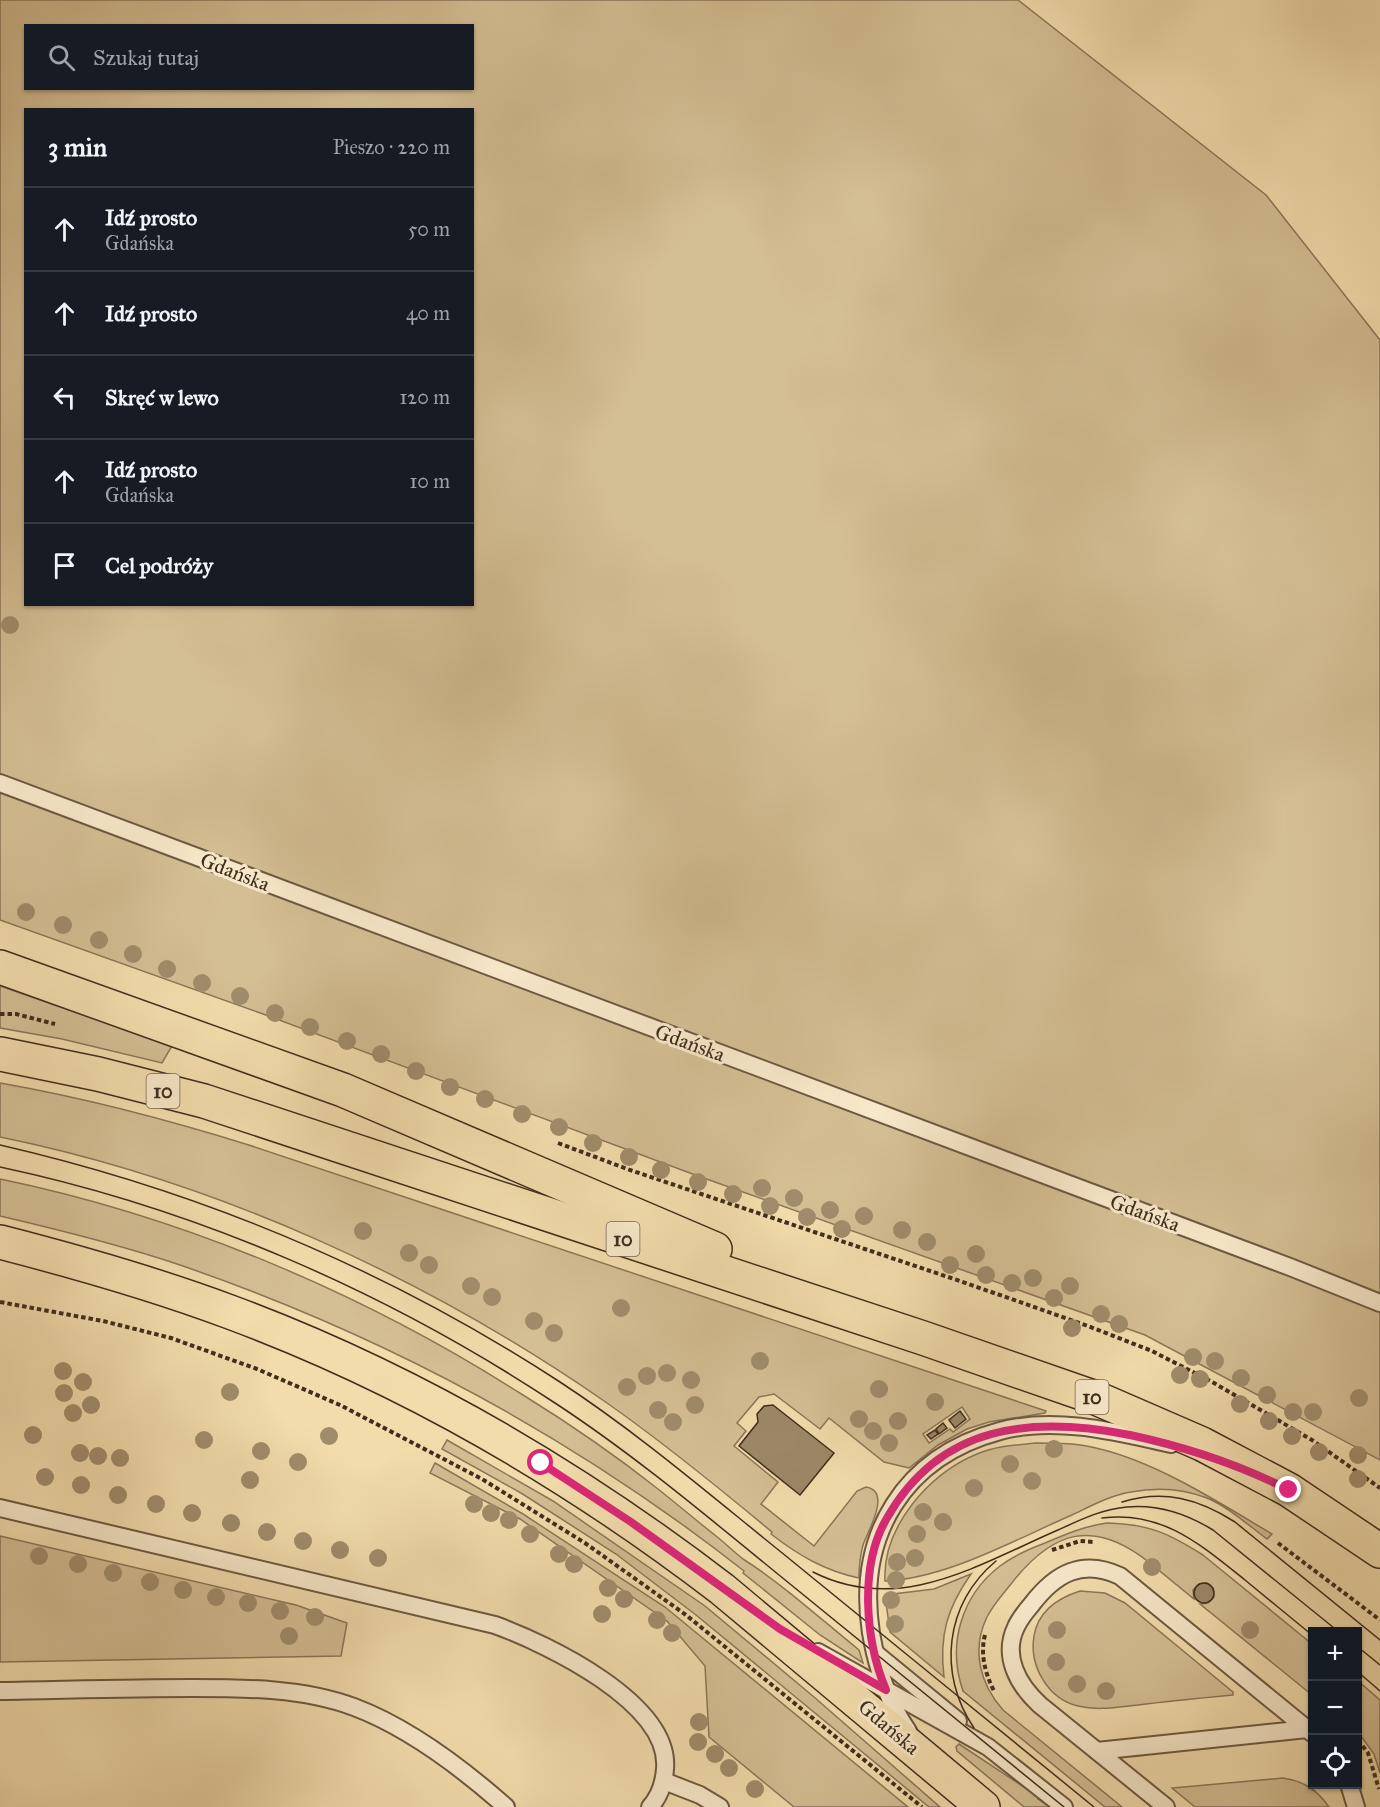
<!DOCTYPE html>
<html lang="pl">
<head>
<meta charset="utf-8">
<style>
	:root { --surface:#171b24; --page:#242831; --text:#f1f3f6; --muted:#9ea1a6; --line:#363941 }
	body { margin:0; font-family:"IM FELL Great Primer",serif; background:var(--page); color:var(--text) }
	.controls { position:absolute; right:18px; bottom:18px; display:grid; overflow:hidden; border-radius:0px; box-shadow:0 2px 4px #0004 }
	.controls button { width:54px; height:54px; display:grid; place-items:center; padding:0; border:0; border-bottom:2px solid var(--line); background:var(--surface); color:var(--text); font:30px sans-serif }
	.stop { position:absolute; width:18px; height:18px; margin:-14px; border:4px solid #db2777; border-radius:50%; background:#fff }
	.stop.end { background:#db2777; border-color:#fff; box-shadow:0 2px 6px #0008 }
	.list { margin:0; padding:0; list-style:none }
	h2 { display:flex; justify-content:space-between; align-items:center; height:78px; margin:0; padding:0 24px; font-size:26px }
	h2 small { font-size:20px; font-weight:400; color:var(--muted) }
	.list li { display:grid; grid-template-columns:39px 1fr auto; gap:18px; align-items:center; box-sizing:border-box; height:84px; padding:0 24px; border-top:2px solid var(--line) }
	.list b { display:block; font-size:22px; white-space:nowrap }
	.list p { margin:0; font-size:20px; white-space:nowrap; color:var(--muted) }
	.list em { font-size:20px; font-style:normal; color:var(--muted) }
	.icon { flex:none; width:33px; height:33px; fill:none; stroke:currentColor; stroke-width:2; stroke-linecap:round; stroke-linejoin:round }
	.map { position:relative; flex:none; width:1380px; height:1807px; overflow:hidden }
	.search { position:absolute; background:var(--surface); box-shadow:0 2px 4px #0004; left:24px; top:24px; width:450px; height:66px; display:flex; align-items:center; gap:15px; box-sizing:border-box; padding:0 21px; border-radius:0px; color:var(--muted); font-size:22px }
	.panel { position:absolute; background:var(--surface); box-shadow:0 2px 4px #0004; left:24px; top:108px; width:450px; height:498px; border-radius:0px }
	.map>svg:first-child { display:block }
	.green { fill:#d4be94; stroke:#8a7658; stroke-width:1.5; fill-rule:evenodd }
	.building { fill:#9c8867; stroke:#3f2d1d; stroke-width:1.5 }
	.lines { fill:none; stroke-linecap:round; stroke-linejoin:round }
	.service-casing { stroke:#6c5941; stroke-width:20 }
	.primary-casing { stroke:#3f2d1d; stroke-width:36 }
	.path { stroke:#3f2d1d; stroke-width:4; stroke-dasharray:4.5 3; stroke-linecap:butt }
	.service { stroke:#f7e8c9; stroke-width:16 }
	.primary { stroke:#f2dcac; stroke-width:33 }
	.tram { stroke:#3f2d1d; stroke-width:1.5 }
	.tree { fill:#a08c6b }
	.route { stroke:#db2777; stroke-width:8 }
	.labels { text-anchor:middle; dominant-baseline:central; stroke-width:6; stroke-linejoin:round; paint-order:stroke }
	.shield { fill:#f7e8c9; stroke:#766551; stroke-width:1.5 }
	.shield-label { font-size:20px; font-weight:bold; fill:#3f2d1d }
	.street-label { font-size:21px; fill:#3f2d1d; stroke:#f7e8c9 }
</style>
</head>
<body>
<div class="map">
<svg width="1380" height="1807" viewBox="0 0 1380 1807">
	<rect width="100%" height="100%" fill="#f2dcac"/>
	<filter id="stains"><feTurbulence type="fractalNoise" baseFrequency=".00333" numOctaves="4"/><feColorMatrix values="0 0 0 0 .2 0 0 0 0 .09 0 0 0 0 .02 0 0 0 .5 -.17"/></filter>
	<radialGradient id="worn" r=".72"><stop offset=".6" stop-color="#630" stop-opacity="0"/><stop offset="1" stop-color="#630" stop-opacity=".3"/></radialGradient>
	<!-- green -->
	<g class="green">
		<path d="M0,0H1018L1266,195L1380,340V1460L1145,1335L698,1176L263,1014L0,920ZM26,26H472V88H26ZM26,110H472V604H26Z"/>
		<polygon points="0,986 172,1046 162,1063 62,1039 0,1028"/>
		<path d="M0,1083C86,1098 169,1120 252,1146L1046,1411L1045,1413L989,1422L967,1429L938,1445L909,1468L884,1462L829,1418L820,1429L774,1394L759,1397L737,1423L746,1431L734,1446L778,1482L761,1504L814,1546L857,1491L866,1487C892,1491 868,1531 863,1545C860,1556 859,1567 859,1578C825,1571 798,1555 771,1534L772,1532C718,1487 664,1443 607,1403C427,1278 216,1181 0,1137ZM962,1407L970,1419L953,1432L950,1429L929,1443L923,1434Z"/>
		<path d="M0,1179C184,1217 365,1294 523,1395C570,1424 615,1455 658,1489C678,1505 697,1521 716,1536C725,1543 734,1552 743,1559C781,1583 822,1620 859,1650L863,1663L820,1635L743,1573L744,1571C575,1438 383,1335 180,1265C121,1245 60,1230 0,1216Z"/>
		<polygon points="447,1440 553,1501 705,1606 814,1697 940,1807 929,1807 696,1615 616,1554 521,1493 442,1449"/>
		<path d="M1036,1443C1057,1443 1079,1443 1100,1449C1158,1463 1220,1503 1272,1534L1267,1539C1248,1525 1230,1508 1207,1498C1184,1489 1157,1487 1131,1492C1111,1495 1091,1506 1072,1515C1014,1540 948,1578 885,1581C882,1528 929,1473 977,1454C996,1446 1016,1445 1036,1443Z"/>
		<polygon points="435,1463 523,1514 665,1607 908,1807 794,1807 709,1737 705,1666 667,1621 520,1519 430,1473"/>
		<path d="M1107,1523C1149,1524 1168,1533 1203,1555L1312,1644V1695L1200,1604L1208,1603L1214,1597L1213,1588L1207,1583L1199,1584L1193,1590L1194,1599L1156,1568L1153,1571L1148,1567L1150,1563C1094,1518 1053,1530 1011,1584C1003,1594 993,1605 987,1617C971,1650 980,1684 1003,1710L1122,1807H1105L963,1691C947,1645 961,1596 1000,1566C1013,1556 1029,1549 1045,1543C1066,1534 1085,1526 1107,1523Z"/>
		<polygon points="0,1536 296,1605 347,1623 341,1656 0,1662"/>
		<path d="M971,1574C947,1608 939,1636 944,1677L890,1632L885,1595L934,1589Z"/>
		<path d="M1080,1591L1105,1593L1125,1603L1233,1692V1695C1201,1698 1169,1701 1138,1705C1118,1707 1098,1711 1078,1706C1048,1699 1029,1666 1034,1636C1038,1611 1058,1598 1080,1591Z"/>
		<polygon points="1358,1681 1380,1700 1380,1773 1374,1754 1358,1732"/>
		<polygon points="959,1744 1039,1797 1038,1799 1051,1807 1024,1807 957,1751 956,1747"/>
		<path d="M1283,1778C1304,1781 1317,1790 1329,1807H1195L1172,1788Z"/>
	</g>
	<!-- building -->
	<g class="building">
		<polygon points="773,1405 834,1453 800,1495 739,1446 758,1422 757,1414 764,1406"/>
		<polygon points="960,1411 966,1419 955,1428 949,1420"/>
		<polygon points="943,1423 947,1428 939,1434 936,1429"/>
		<polygon points="935,1430 938,1434 931,1439 927,1435"/>
		<circle cx="1204" cy="1593" r="10"/>
	</g>
	<g class="lines">
		<defs>
			<g id="service">
				<polyline points="0,783 1290,1267 1380,1303"/>
				<path d="M0,1508L495,1625C547,1644 671,1703 665,1769C664,1783 659,1797 650,1807"/>
				<polyline points="818,1652 988,1747 1064,1807"/>
				<polyline points="875,1653 958,1721"/>
				<path d="M0,1691C64,1690 128,1688 192,1688C246,1688 303,1688 354,1707C410,1728 462,1768 506,1807"/>
				<path d="M908,1731C887,1701 877,1668 871,1633C856,1536 903,1457 1000,1431C1055,1416 1117,1432 1171,1444"/>
				<polyline points="1097,1751 1307,1729"/>
				<polyline points="664,1781 700,1795 720,1807"/>
				<polyline points="1349,1784 1356,1807"/>
				<path d="M1166,1807L1040,1705C1018,1685 1002,1656 1016,1627C1020,1618 1026,1611 1032,1604C1055,1574 1082,1558 1120,1576L1312,1733"/>
			</g>
			<g id="primary">
				<polyline points="0,967 343,1090 715,1249"/>
				<polyline points="0,1054 98,1074 204,1101 923,1338 1096,1398 1202,1444 1289,1490 1380,1551"/>
				<path d="M0,1242C78,1262 155,1284 230,1312C408,1378 572,1474 722,1589L983,1807"/>
			</g>
		</defs>
		<!-- service casing -->
		<use href="#service" class="service-casing"/>
		<!-- primary casing -->
		<use href="#primary" class="primary-casing"/>
		<!-- path -->
		<g class="path">
			<polyline points="0,1014 16,1014 55,1024"/>
			<polyline points="558,1143 630,1170 960,1281 1088,1326 1152,1351 1214,1383 1312,1440 1380,1488"/>
			<polyline points="0,1302 103,1321 171,1338 257,1369 340,1405 482,1479 585,1543 686,1615 922,1807"/>
			<polyline points="1278,1543 1380,1620"/>
			<polyline points="1052,1550 1080,1541 1094,1542"/>
			<path d="M985,1635C980,1654 985,1673 994,1691"/>
			<polyline points="1358,1740 1368,1753 1379,1789"/>
		</g>
		<!-- service -->
		<use href="#service" class="service"/>
		<!-- primary -->
		<use href="#primary" class="primary"/>
		<!-- tram -->
		<g class="tram">
			<path d="M0,1145C200,1191 388,1270 560,1382C638,1433 709,1494 781,1552C885,1637 990,1722 1094,1807"/>
			<path d="M0,1167C197,1209 387,1292 555,1403C639,1458 716,1524 795,1588C884,1661 974,1734 1064,1807"/>
			<path d="M1122,1502C1164,1489 1199,1499 1235,1522L1380,1640"/>
			<path d="M1102,1518C1162,1510 1201,1545 1245,1580C1267,1598 1290,1617 1312,1635"/>
			<path d="M813,1572C900,1616 979,1564 1058,1530C1080,1520 1102,1509 1127,1507C1158,1504 1187,1514 1213,1530L1339,1632"/>
			<polyline points="1358,1647 1380,1665"/>
			<polyline points="1358,1672 1380,1691"/>
			<path d="M974,1728C937,1674 945,1603 996,1561"/>
		</g>
	</g>
	<!-- trees -->
	<g class="tree">
		<circle cx="10" cy="625" r="9"/>
		<circle cx="26" cy="912" r="9"/>
		<circle cx="63" cy="925" r="9"/>
		<circle cx="99" cy="940" r="9"/>
		<circle cx="133" cy="954" r="9"/>
		<circle cx="167" cy="969" r="9"/>
		<circle cx="202" cy="983" r="9"/>
		<circle cx="240" cy="996" r="9"/>
		<circle cx="275" cy="1013" r="9"/>
		<circle cx="310" cy="1027" r="9"/>
		<circle cx="347" cy="1041" r="9"/>
		<circle cx="381" cy="1054" r="9"/>
		<circle cx="416" cy="1071" r="9"/>
		<circle cx="450" cy="1087" r="9"/>
		<circle cx="485" cy="1099" r="9"/>
		<circle cx="522" cy="1114" r="9"/>
		<circle cx="559" cy="1127" r="9"/>
		<circle cx="593" cy="1143" r="9"/>
		<circle cx="629" cy="1157" r="9"/>
		<circle cx="661" cy="1170" r="9"/>
		<circle cx="698" cy="1182" r="9"/>
		<circle cx="762" cy="1188" r="9"/>
		<circle cx="733" cy="1194" r="9"/>
		<circle cx="794" cy="1198" r="9"/>
		<circle cx="770" cy="1206" r="9"/>
		<circle cx="830" cy="1210" r="9"/>
		<circle cx="864" cy="1216" r="9"/>
		<circle cx="807" cy="1217" r="9"/>
		<circle cx="842" cy="1229" r="9"/>
		<circle cx="902" cy="1230" r="9"/>
		<circle cx="363" cy="1231" r="9"/>
		<circle cx="927" cy="1242" r="9"/>
		<circle cx="409" cy="1253" r="9"/>
		<circle cx="976" cy="1254" r="9"/>
		<circle cx="429" cy="1265" r="9"/>
		<circle cx="950" cy="1265" r="9"/>
		<circle cx="986" cy="1275" r="9"/>
		<circle cx="1033" cy="1278" r="9"/>
		<circle cx="1012" cy="1283" r="9"/>
		<circle cx="471" cy="1286" r="9"/>
		<circle cx="1070" cy="1286" r="9"/>
		<circle cx="492" cy="1297" r="9"/>
		<circle cx="1054" cy="1298" r="9"/>
		<circle cx="621" cy="1308" r="9"/>
		<circle cx="1101" cy="1314" r="9"/>
		<circle cx="534" cy="1321" r="9"/>
		<circle cx="1119" cy="1324" r="9"/>
		<circle cx="1072" cy="1328" r="9"/>
		<circle cx="554" cy="1333" r="9"/>
		<circle cx="1193" cy="1357" r="9"/>
		<circle cx="760" cy="1361" r="9"/>
		<circle cx="1215" cy="1361" r="9"/>
		<circle cx="63" cy="1371" r="9"/>
		<circle cx="667" cy="1373" r="9"/>
		<circle cx="1180" cy="1375" r="9"/>
		<circle cx="647" cy="1376" r="9"/>
		<circle cx="1241" cy="1378" r="9"/>
		<circle cx="1200" cy="1379" r="9"/>
		<circle cx="691" cy="1380" r="9"/>
		<circle cx="83" cy="1382" r="9"/>
		<circle cx="627" cy="1387" r="9"/>
		<circle cx="879" cy="1389" r="9"/>
		<circle cx="230" cy="1392" r="9"/>
		<circle cx="64" cy="1393" r="9"/>
		<circle cx="1267" cy="1395" r="9"/>
		<circle cx="1359" cy="1398" r="9"/>
		<circle cx="935" cy="1402" r="9"/>
		<circle cx="1240" cy="1404" r="9"/>
		<circle cx="91" cy="1405" r="9"/>
		<circle cx="695" cy="1405" r="9"/>
		<circle cx="658" cy="1410" r="9"/>
		<circle cx="1293" cy="1412" r="9"/>
		<circle cx="1313" cy="1412" r="9"/>
		<circle cx="73" cy="1413" r="9"/>
		<circle cx="859" cy="1419" r="9"/>
		<circle cx="898" cy="1421" r="9"/>
		<circle cx="1269" cy="1421" r="9"/>
		<circle cx="673" cy="1422" r="9"/>
		<circle cx="873" cy="1431" r="9"/>
		<circle cx="33" cy="1435" r="9"/>
		<circle cx="329" cy="1436" r="9"/>
		<circle cx="1292" cy="1436" r="9"/>
		<circle cx="204" cy="1440" r="9"/>
		<circle cx="889" cy="1443" r="9"/>
		<circle cx="1054" cy="1449" r="9"/>
		<circle cx="261" cy="1451" r="9"/>
		<circle cx="1319" cy="1452" r="9"/>
		<circle cx="80" cy="1453" r="9"/>
		<circle cx="1358" cy="1455" r="9"/>
		<circle cx="98" cy="1456" r="9"/>
		<circle cx="120" cy="1458" r="9"/>
		<circle cx="298" cy="1462" r="9"/>
		<circle cx="1010" cy="1464" r="9"/>
		<circle cx="45" cy="1477" r="9"/>
		<circle cx="1358" cy="1479" r="9"/>
		<circle cx="250" cy="1480" r="9"/>
		<circle cx="1032" cy="1481" r="9"/>
		<circle cx="81" cy="1485" r="9"/>
		<circle cx="974" cy="1488" r="9"/>
		<circle cx="118" cy="1495" r="9"/>
		<circle cx="156" cy="1504" r="9"/>
		<circle cx="474" cy="1504" r="9"/>
		<circle cx="923" cy="1512" r="9"/>
		<circle cx="192" cy="1513" r="9"/>
		<circle cx="491" cy="1513" r="9"/>
		<circle cx="509" cy="1520" r="9"/>
		<circle cx="943" cy="1522" r="9"/>
		<circle cx="231" cy="1523" r="9"/>
		<circle cx="267" cy="1532" r="9"/>
		<circle cx="530" cy="1534" r="9"/>
		<circle cx="917" cy="1534" r="9"/>
		<circle cx="303" cy="1541" r="9"/>
		<circle cx="340" cy="1550" r="9"/>
		<circle cx="559" cy="1554" r="9"/>
		<circle cx="39" cy="1556" r="9"/>
		<circle cx="378" cy="1558" r="9"/>
		<circle cx="915" cy="1558" r="9"/>
		<circle cx="897" cy="1562" r="9"/>
		<circle cx="78" cy="1564" r="9"/>
		<circle cx="574" cy="1564" r="9"/>
		<circle cx="1152" cy="1567" r="9"/>
		<circle cx="113" cy="1573" r="9"/>
		<circle cx="896" cy="1580" r="9"/>
		<circle cx="150" cy="1582" r="9"/>
		<circle cx="608" cy="1588" r="9"/>
		<circle cx="183" cy="1590" r="9"/>
		<circle cx="216" cy="1597" r="9"/>
		<circle cx="624" cy="1599" r="9"/>
		<circle cx="891" cy="1600" r="9"/>
		<circle cx="248" cy="1603" r="9"/>
		<circle cx="280" cy="1611" r="9"/>
		<circle cx="602" cy="1614" r="9"/>
		<circle cx="315" cy="1617" r="9"/>
		<circle cx="657" cy="1620" r="9"/>
		<circle cx="895" cy="1624" r="9"/>
		<circle cx="1057" cy="1630" r="9"/>
		<circle cx="1250" cy="1630" r="9"/>
		<circle cx="672" cy="1633" r="9"/>
		<circle cx="289" cy="1636" r="9"/>
		<circle cx="1056" cy="1662" r="9"/>
		<circle cx="1077" cy="1684" r="9"/>
		<circle cx="1106" cy="1691" r="9"/>
		<circle cx="699" cy="1722" r="9"/>
		<circle cx="698" cy="1742" r="9"/>
		<circle cx="715" cy="1754" r="9"/>
		<circle cx="729" cy="1768" r="9"/>
		<circle cx="755" cy="1789" r="9"/>
	</g>
	<g class="lines">
		<!-- route -->
		<path class="route" d="M541,1463L631,1522L780,1629L886,1690C865,1640 859,1565 887,1518C941,1423 1033,1416 1130,1435C1186,1447 1238,1464 1289,1490"/>
	</g>
	<g class="labels">
		<!-- shield labels -->
		<g class="shield">
			<rect x="146.5" y="1074" width="33" height="34" rx="4.5"/>
			<rect x="606.5" y="1222" width="33" height="34" rx="4.5"/>
			<rect x="1075.5" y="1380" width="33" height="34" rx="4.5"/>
		</g>
		<g class="shield-label">
			<text x="163" y="1091">10</text>
			<text x="623" y="1239">10</text>
			<text x="1092" y="1397">10</text>
		</g>
		<!-- street labels -->
		<g class="street-label">
			<text transform="translate(235 872) rotate(21)">Gdańska</text>
			<text transform="translate(690 1043) rotate(20)">Gdańska</text>
			<text transform="translate(1145 1213) rotate(20)">Gdańska</text>
			<text transform="translate(889 1727) rotate(40)">Gdańska</text>
		</g>
	</g>
	<rect width="100%" height="100%" filter="url(#stains)"/>
	<rect width="100%" height="100%" fill="url(#worn)"/>
</svg>
<div class="controls">
<button>+</button>
<button>−</button>
<button><svg class="icon" aria-label="locate" viewBox="0 0 24 24"><circle cx="12" cy="12" r="6"/><path d="M12 2v4M12 18v4M2 12h4M18 12h4"/></svg></button>
</div>
<div class="stop" style="left:541px;top:1463px"></div>
<div class="stop end" style="left:1289px;top:1490px"></div>
<div class="search"><svg class="icon" aria-label="search" viewBox="0 0 24 24"><circle cx="10" cy="10" r="6"/><path d="M15 15l6 6"/></svg>Szukaj tutaj</div>
<section class="panel">
<h2>3 min<small>Pieszo · 220 m</small></h2>
<ul class="list">
<li><svg class="icon" aria-label="ahead" viewBox="0 0 24 24"><path d="M12 20V5M6 11l6-6 6 6"/></svg><div><b>Idź prosto</b><p>Gdańska</p></div><em>50 m</em></li>
<li><svg class="icon" aria-label="ahead" viewBox="0 0 24 24"><path d="M12 20V5M6 11l6-6 6 6"/></svg><div><b>Idź prosto</b></div><em>40 m</em></li>
<li><svg class="icon" aria-label="left" viewBox="0 0 24 24"><path d="M17 20v-9H6M10 6l-5 5 5 5"/></svg><div><b>Skręć w lewo</b></div><em>120 m</em></li>
<li><svg class="icon" aria-label="ahead" viewBox="0 0 24 24"><path d="M12 20V5M6 11l6-6 6 6"/></svg><div><b>Idź prosto</b><p>Gdańska</p></div><em>10 m</em></li>
<li><svg class="icon" aria-label="arrive" viewBox="0 0 24 24"><path d="M6 21V4h12l-3 4 3 4H6"/></svg><div><b>Cel podróży</b></div></li>
</ul>
</section>
</div>
</body>
</html>
